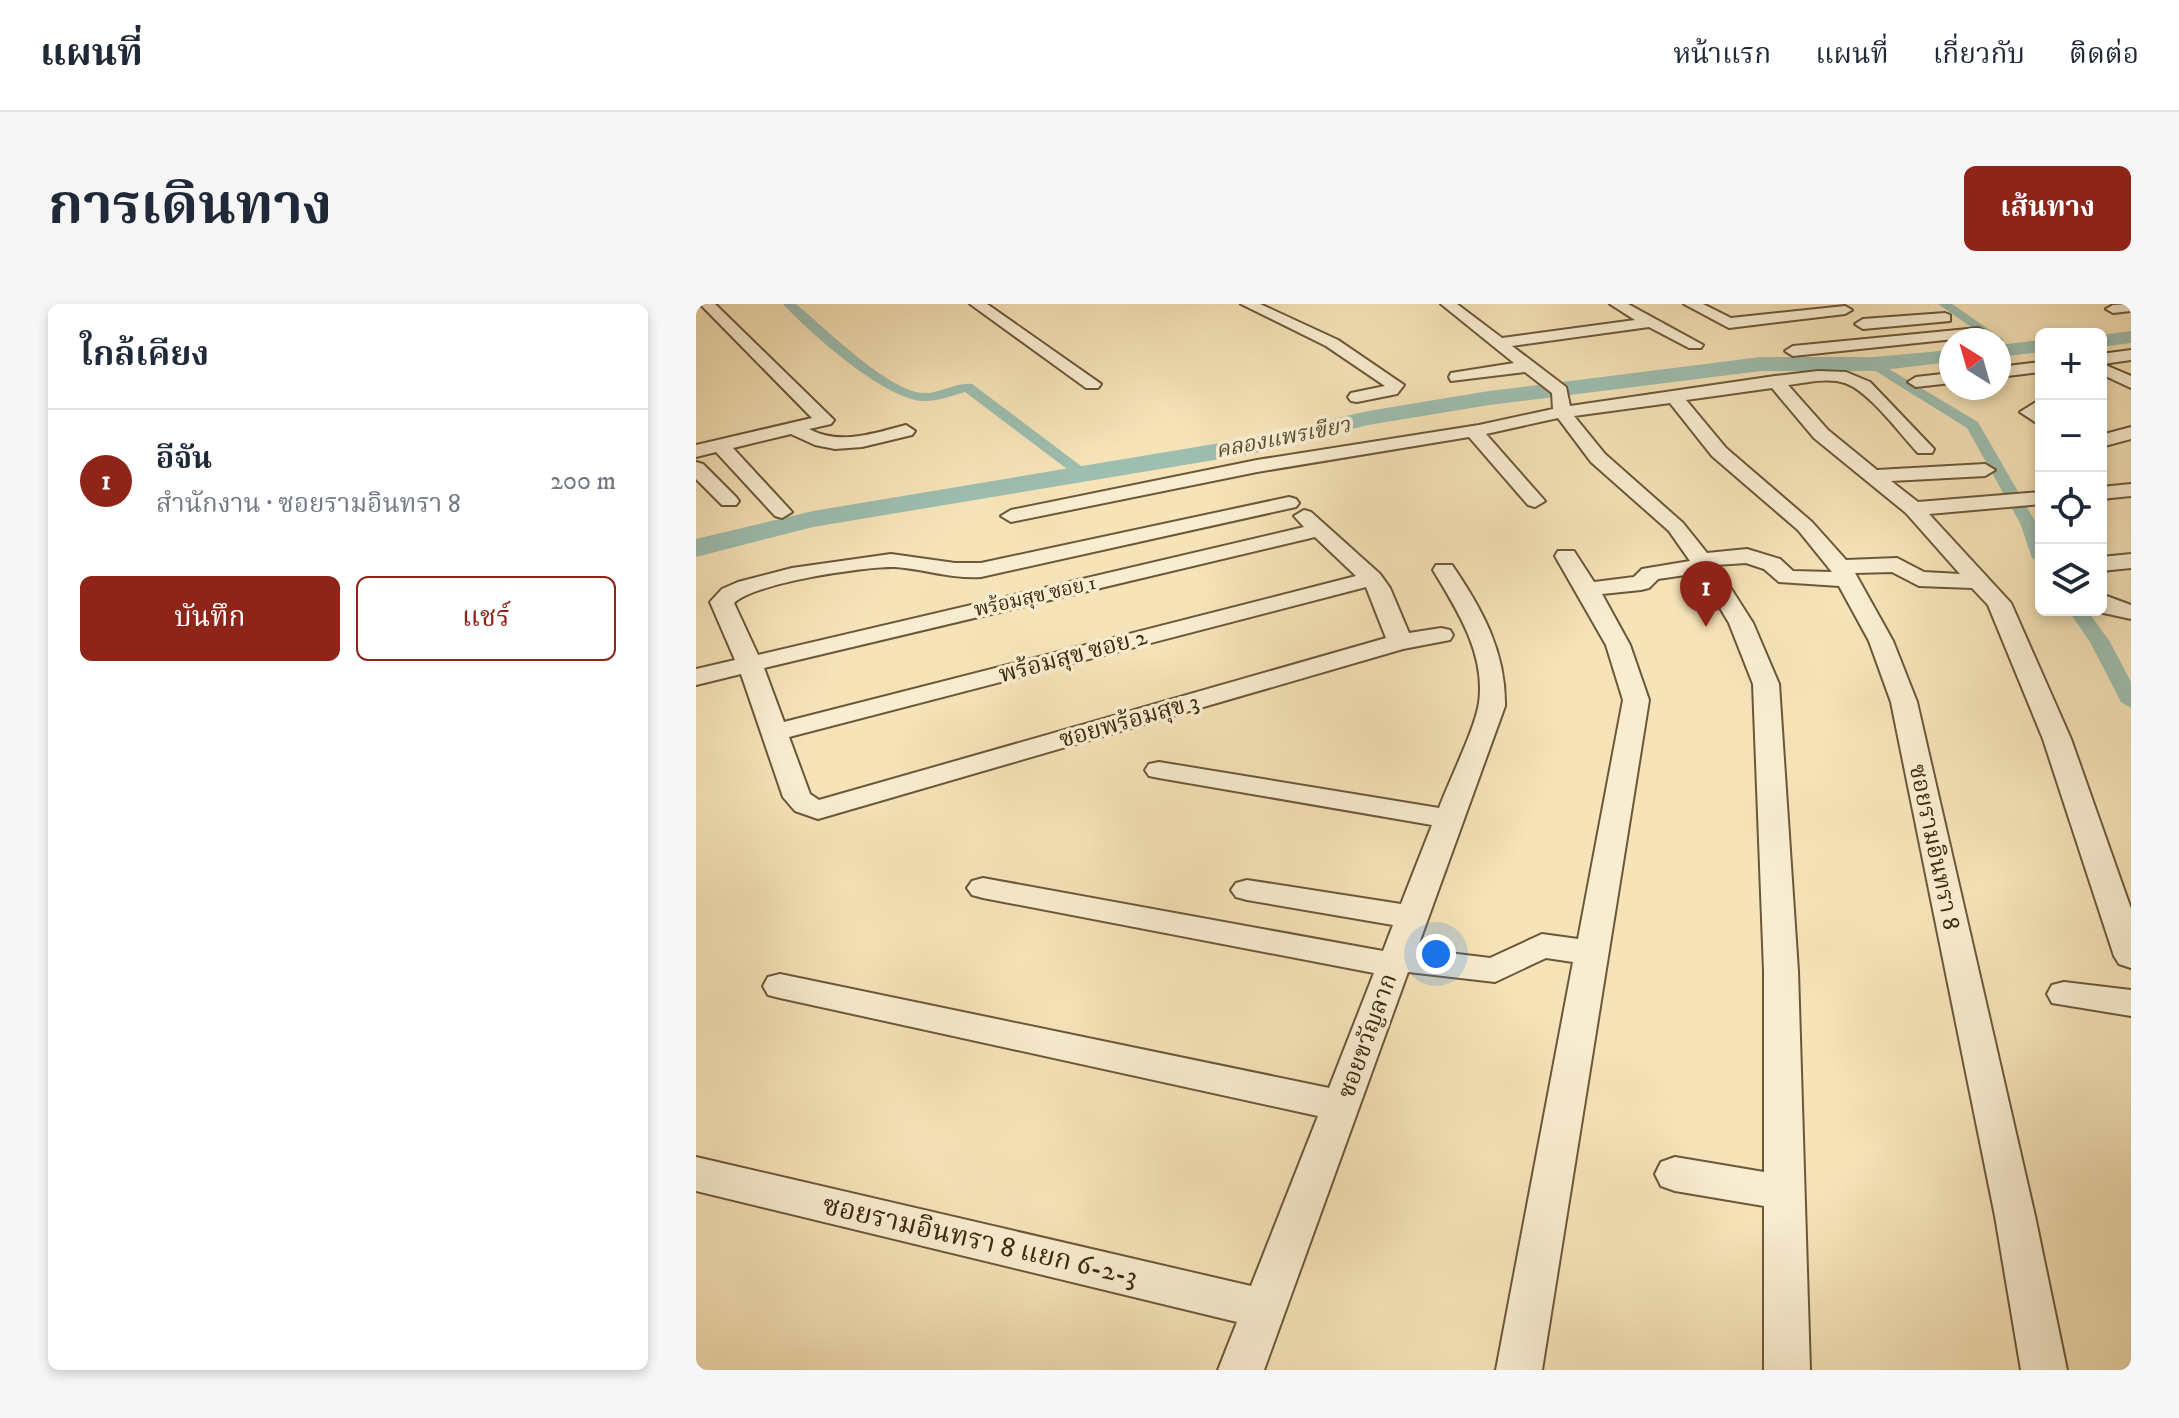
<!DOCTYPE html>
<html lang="th">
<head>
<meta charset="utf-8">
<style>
	:root { --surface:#fff; --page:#f6f6f7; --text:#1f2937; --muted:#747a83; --line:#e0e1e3; --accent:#8f2418 }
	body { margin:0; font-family:"IM FELL DW Pica","Noto Serif Thai",serif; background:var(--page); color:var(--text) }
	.controls { position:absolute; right:24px; top:24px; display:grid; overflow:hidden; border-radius:12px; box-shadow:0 4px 12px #0003 }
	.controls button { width:72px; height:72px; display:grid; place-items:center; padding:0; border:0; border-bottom:2px solid var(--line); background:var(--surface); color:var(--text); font:40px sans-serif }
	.compass { position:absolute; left:1243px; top:24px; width:72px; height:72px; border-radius:50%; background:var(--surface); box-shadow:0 4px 12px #0003; rotate:323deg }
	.you { position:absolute; left:740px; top:650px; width:28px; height:28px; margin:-20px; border:6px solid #fff; border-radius:50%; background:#1a73e8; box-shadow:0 0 0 12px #1a73e833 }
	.badge { display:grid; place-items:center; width:52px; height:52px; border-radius:50%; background:var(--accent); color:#fff; font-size:26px; font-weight:700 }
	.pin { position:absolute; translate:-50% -66px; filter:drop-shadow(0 2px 4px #0008) }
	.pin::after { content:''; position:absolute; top:42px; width:28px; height:24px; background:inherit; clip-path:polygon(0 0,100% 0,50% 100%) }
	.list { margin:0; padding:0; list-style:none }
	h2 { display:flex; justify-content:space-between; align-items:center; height:104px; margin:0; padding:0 32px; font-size:34px }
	h2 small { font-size:26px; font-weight:400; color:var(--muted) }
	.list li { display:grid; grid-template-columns:52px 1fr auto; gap:24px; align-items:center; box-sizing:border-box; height:144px; padding:0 32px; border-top:2px solid var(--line) }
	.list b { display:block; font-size:30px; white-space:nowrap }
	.list p { margin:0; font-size:26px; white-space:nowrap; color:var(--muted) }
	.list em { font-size:26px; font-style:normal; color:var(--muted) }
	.actions { display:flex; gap:16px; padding:24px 32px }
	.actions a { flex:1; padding:18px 0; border:2px solid var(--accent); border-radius:12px; text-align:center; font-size:28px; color:var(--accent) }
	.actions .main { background:var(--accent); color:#fff }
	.icon { flex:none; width:44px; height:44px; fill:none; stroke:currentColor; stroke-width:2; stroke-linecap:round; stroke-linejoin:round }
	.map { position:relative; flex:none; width:1435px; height:1066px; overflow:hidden; border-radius:12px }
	header { display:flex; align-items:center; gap:48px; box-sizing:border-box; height:112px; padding:0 40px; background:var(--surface); border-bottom:2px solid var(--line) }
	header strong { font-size:38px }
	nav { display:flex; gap:44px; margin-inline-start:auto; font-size:28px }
	.intro { display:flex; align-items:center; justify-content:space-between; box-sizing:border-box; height:192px; padding:0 48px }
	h1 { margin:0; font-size:56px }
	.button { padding:20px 36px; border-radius:12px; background:var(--accent); color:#fff; font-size:28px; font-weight:700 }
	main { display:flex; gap:48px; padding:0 48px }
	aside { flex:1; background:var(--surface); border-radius:12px; box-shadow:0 4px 12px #0003 }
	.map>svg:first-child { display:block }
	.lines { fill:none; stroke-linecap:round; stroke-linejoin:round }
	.canal { fill:#9dbeb0; fill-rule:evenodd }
	.river { fill:#9dbeb0; fill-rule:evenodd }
	.minor-casing { stroke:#6b5838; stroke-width:4 }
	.minor { fill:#f9edd1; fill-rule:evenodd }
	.labels { text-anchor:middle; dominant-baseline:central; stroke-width:7; stroke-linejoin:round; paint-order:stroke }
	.far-street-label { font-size:20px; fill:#3d2a0d; stroke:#f9edd1 }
	.far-water-label { font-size:22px; font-style:italic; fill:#554f36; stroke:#f9edd1 }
	.street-label { font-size:24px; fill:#3d2a0d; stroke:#f9edd1 }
	.near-street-label { font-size:28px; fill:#3d2a0d; stroke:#f9edd1 }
</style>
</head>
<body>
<header>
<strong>แผนที่</strong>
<nav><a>หน้าแรก</a><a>แผนที่</a><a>เกี่ยวกับ</a><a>ติดต่อ</a></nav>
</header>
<div class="intro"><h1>การเดินทาง</h1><a class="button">เส้นทาง</a></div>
<main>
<aside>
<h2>ใกล้เคียง<small></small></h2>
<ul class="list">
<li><span class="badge">1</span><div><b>อีจัน</b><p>สำนักงาน · ซอยรามอินทรา 8</p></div><em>200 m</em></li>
</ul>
<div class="actions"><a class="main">บันทึก</a><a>แชร์</a></div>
</aside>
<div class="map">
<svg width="1435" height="1066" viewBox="0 0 1435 1066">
	<rect width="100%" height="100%" fill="#f6e3b8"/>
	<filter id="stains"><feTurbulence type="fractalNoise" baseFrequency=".0025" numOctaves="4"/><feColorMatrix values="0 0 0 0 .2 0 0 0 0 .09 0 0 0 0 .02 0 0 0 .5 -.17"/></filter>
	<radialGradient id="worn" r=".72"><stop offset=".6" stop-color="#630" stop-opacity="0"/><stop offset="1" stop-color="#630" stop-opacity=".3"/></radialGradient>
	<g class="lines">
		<!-- canal -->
		<g class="canal">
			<path d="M87,0H100C128,23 192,87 227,89C244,90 259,78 276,80L397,171L395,174H383L269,88C255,92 240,98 225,97C186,93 114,29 87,0Z"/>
			<polygon points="1242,0 1256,0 1308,36 1303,40 1303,36 1294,36"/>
			<polygon points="1178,56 1282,118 1340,219 1345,231 1345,259 1336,254 1324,219 1271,124 1173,63 1171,60"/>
			<polygon points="1372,306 1391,306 1414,338 1435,378 1435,404 1425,398 1394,338"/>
		</g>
		<!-- river -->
		<g class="river">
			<polygon points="1435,27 1435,39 1405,43 1405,31"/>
			<polygon points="1345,36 1345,48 1303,53 1303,41"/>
			<polygon points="1255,46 1255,58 1178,67 1065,67 793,101 672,121 560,149 117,223 0,253 0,235 117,207 560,133 672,107 793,87 1065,53 1178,53"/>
		</g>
		<defs>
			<g id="minor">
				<path d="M4,0H19L138,116L135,120L113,125C144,142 179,129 210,121L219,127L216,131L166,143L139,145L119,141L95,130L37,144L96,208L86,214L79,212L20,148L0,153V141L116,114Z"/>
				<polygon points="274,0 291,0 405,80 402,84 390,84"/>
				<polygon points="545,0 564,0 642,36 708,81 701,90 661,98 655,97 652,93 655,89 689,82 630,42"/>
				<path d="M745,0H761L806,34L939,16L914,0H932L1007,41L1005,44H993L953,23L816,42L870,83L874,102L1079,72L1122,67L1150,68L1174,78L1238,145L1236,149H1222C1204,130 1173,87 1149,79C1132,73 1109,79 1092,81L1132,126L1181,166L1289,160L1299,166L1289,172L1195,177L1222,198L1345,188V200L1233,210L1315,299L1375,435L1435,605V664L1423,660L1418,652L1347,435L1292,301L1276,284L1223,282L1196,268L1159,269L1197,337L1221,398L1339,912L1371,1066H1325L1299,912L1195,398L1173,337L1143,282L1083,278L1068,265L1050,259L1020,261L1057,319L1083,380L1102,667L1114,1066H1068V902L979,887L965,882L959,870L965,858L979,853L1068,868V667L1057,380L1033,319L1003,269L962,275L953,284L945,286L906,290L934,341L953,396L846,1066H800L877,658L850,654L799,678L712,668L568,1066H522L541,1018L0,887V853L555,982L622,812L84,694L72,691L67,682L72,673L84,670L633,784L678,669L287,594L276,591L271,584L276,577L287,574L687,647L697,621L551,596L540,593L535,586L540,579L551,576L705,600L736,521L463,474L453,472L449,466L453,460L463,458L743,504C753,477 779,425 783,399C790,350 761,306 737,266L740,261H756C786,305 810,348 809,402L721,645L794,654L846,630L882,635L927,396L910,341L859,252L862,247H878L898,278L938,273L946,265L994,257L973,227L895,158L862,114L790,130L849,197L839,203L832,201L773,133L561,168L315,218L305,212L315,206L561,156L783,121L857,105L856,89L829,68L755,77L753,73L755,69L818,59ZM1076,84L1118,134L1210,209L1264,270L1228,268L1201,254L1150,256L1116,218L1030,144L990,96ZM974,99L1016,152L1102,226L1136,268L1097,267L1084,255L1051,245L1011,249L987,219L909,150L878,112Z"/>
				<polygon points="988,0 1007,0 1035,14 1149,2 1156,6 1149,10 1033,24"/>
				<polygon points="1435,0 1435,7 1417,9 1410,5 1417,1"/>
				<polygon points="1249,9 1254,11 1254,17 1167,25 1159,20 1167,15"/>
				<polygon points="1282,24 1287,26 1287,32 1097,52 1089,47 1097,42"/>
				<polygon points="1435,46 1435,56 1407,60 1435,72 1435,84 1405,70 1405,50"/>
				<polygon points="1345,58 1345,68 1303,73 1303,63"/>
				<polygon points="1255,69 1255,79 1220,83 1212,78 1220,73"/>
				<polygon points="1345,95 1345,122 1324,108"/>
				<polygon points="1435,123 1435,135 1405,143 1405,131"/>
				<polygon points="0,158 7,160 40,193 43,197 40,201 26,201 0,175"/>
				<polygon points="1435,180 1435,192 1405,195 1405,183"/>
				<path d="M593,193L600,195L603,199L600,203L285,273C255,275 228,265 199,263C169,262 58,279 38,299L62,351L608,223L598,212L608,206L615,208L684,270L694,284L713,329L745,324L754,326L757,331L754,336L707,345L122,515L99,507L87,493L45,370L0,381V365L39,356L14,298L26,285L42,278L96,264L195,250L259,259H285ZM619,233L660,272L88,418L68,364ZM670,283L690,334L123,496L114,490L93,433Z"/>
				<polygon points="1435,250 1435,264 1405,267 1405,253"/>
				<polygon points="1405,290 1435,301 1435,315 1403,308"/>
				<polygon points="1368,678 1435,686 1435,712 1356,699 1351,690 1356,681"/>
			</g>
		</defs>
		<!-- minor casing -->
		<use href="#minor" class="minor-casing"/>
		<!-- minor -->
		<use href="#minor" class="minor"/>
	</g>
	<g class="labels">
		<!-- far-street labels -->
		<g class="far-street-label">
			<text transform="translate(339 293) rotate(-13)">พร้อมสุข ซอย 1</text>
		</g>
		<!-- far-water labels -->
		<g class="far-water-label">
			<text transform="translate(587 134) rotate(-11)">คลองแพรเขียว</text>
		</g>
		<!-- street labels -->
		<g class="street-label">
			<text transform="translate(377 352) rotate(-15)">พร้อมสุข ซอย 2</text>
			<text transform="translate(433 417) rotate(-16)">ซอยพร้อมสุข 3</text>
			<text transform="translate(1238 543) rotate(78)">ซอยรามอินทรา 8</text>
			<text transform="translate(672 732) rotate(-70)">ซอยขวัญลาก</text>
		</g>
		<!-- near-street labels -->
		<g class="near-street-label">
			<text transform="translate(284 937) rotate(13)">ซอยรามอินทรา 8 แยก 6-2-3</text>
		</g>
	</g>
	<rect width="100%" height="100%" filter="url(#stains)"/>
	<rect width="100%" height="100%" fill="url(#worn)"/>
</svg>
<div class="controls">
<button>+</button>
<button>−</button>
<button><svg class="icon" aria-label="locate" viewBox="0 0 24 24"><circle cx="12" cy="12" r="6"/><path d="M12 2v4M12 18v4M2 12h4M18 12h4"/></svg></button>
<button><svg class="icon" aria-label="layers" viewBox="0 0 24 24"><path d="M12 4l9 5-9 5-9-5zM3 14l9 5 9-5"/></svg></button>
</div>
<svg class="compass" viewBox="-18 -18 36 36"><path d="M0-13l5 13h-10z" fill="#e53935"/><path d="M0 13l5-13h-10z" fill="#747a83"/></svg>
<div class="you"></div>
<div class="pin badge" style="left:1010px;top:323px">1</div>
</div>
</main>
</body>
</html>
